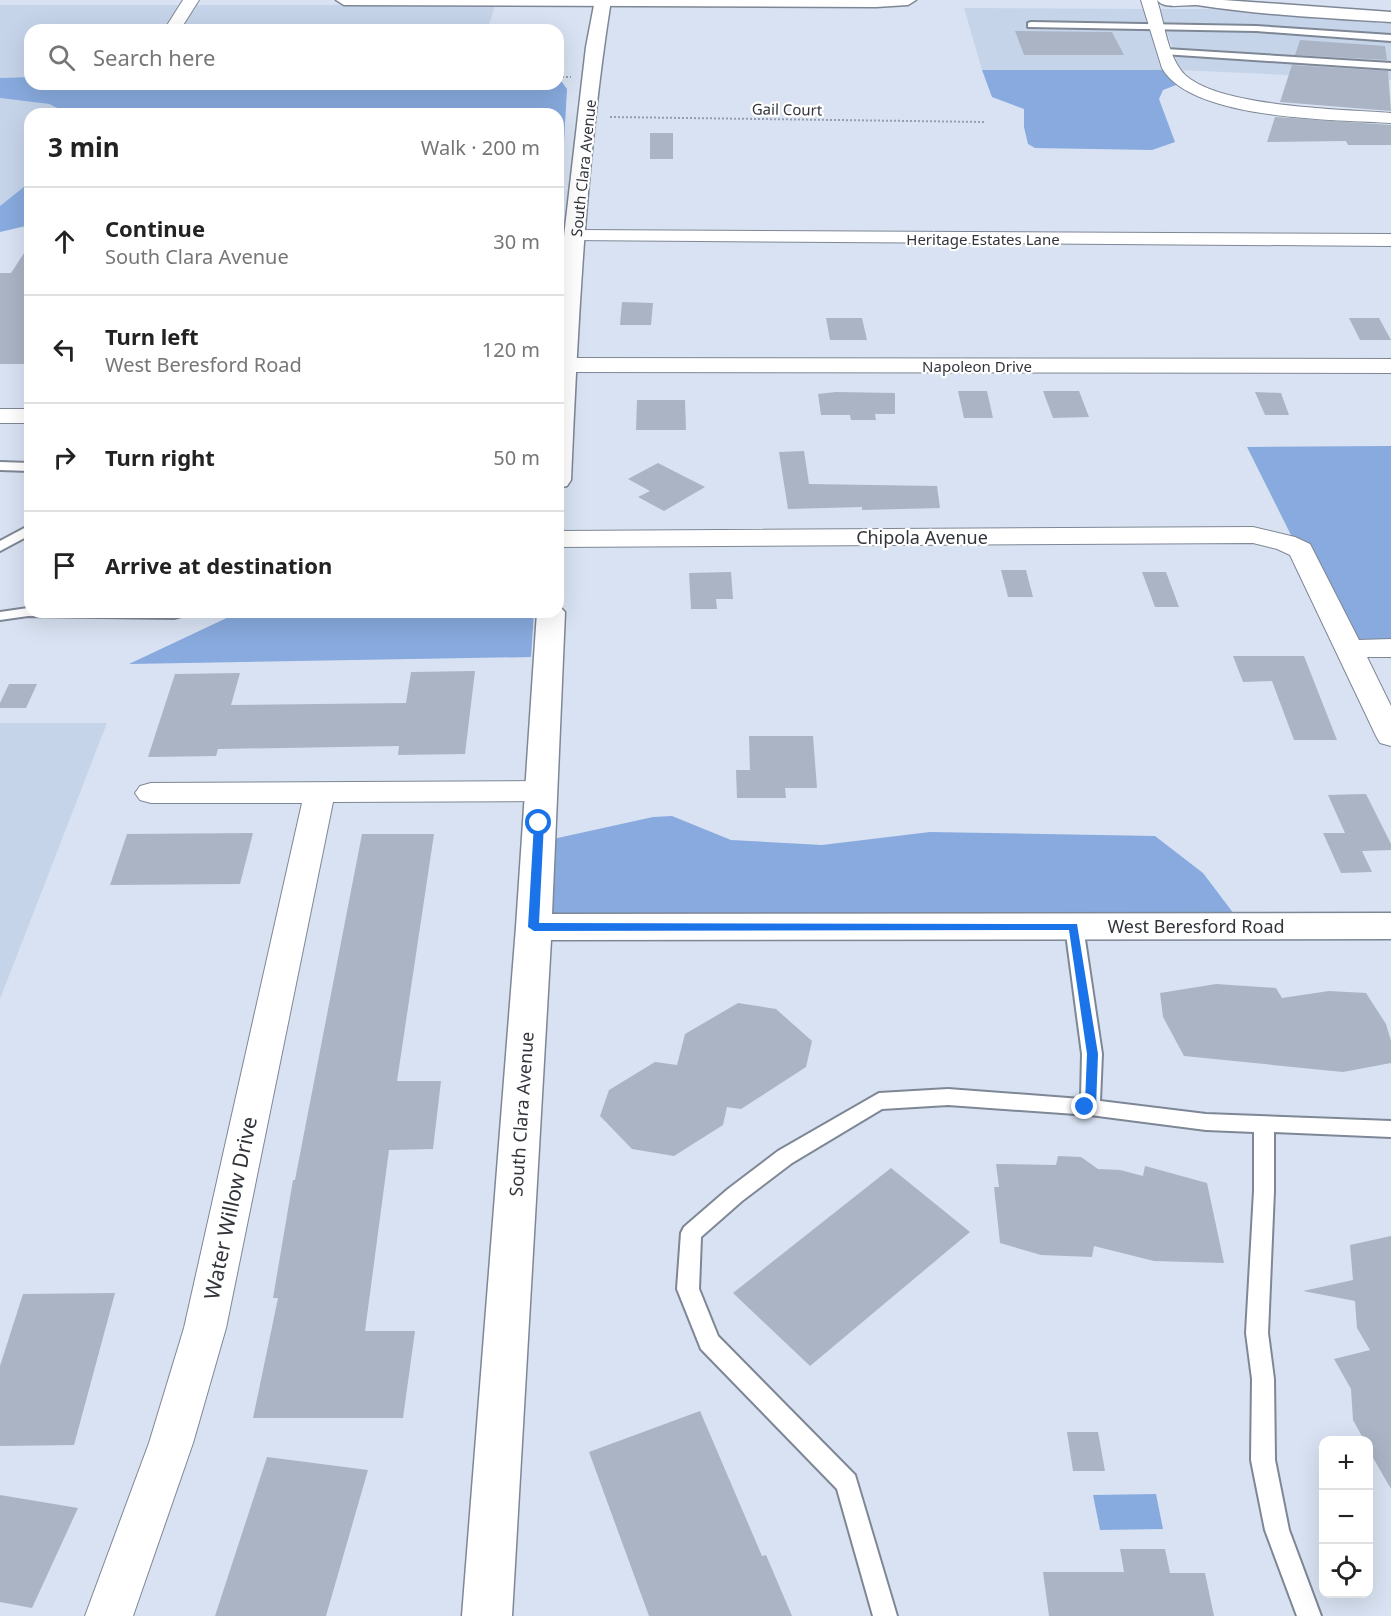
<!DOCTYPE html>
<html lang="en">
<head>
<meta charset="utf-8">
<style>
	:root { --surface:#fff; --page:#f6f6f6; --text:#222; --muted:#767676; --line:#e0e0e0 }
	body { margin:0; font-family:"Noto Sans",sans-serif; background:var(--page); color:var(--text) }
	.controls { position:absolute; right:18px; bottom:18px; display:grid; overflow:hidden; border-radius:12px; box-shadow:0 6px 24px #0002 }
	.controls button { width:54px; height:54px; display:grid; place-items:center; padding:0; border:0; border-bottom:2px solid var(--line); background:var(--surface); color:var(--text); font:30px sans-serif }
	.stop { position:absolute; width:18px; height:18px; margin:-14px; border:4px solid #1a73e8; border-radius:50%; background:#fff }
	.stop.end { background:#1a73e8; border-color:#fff; box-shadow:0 2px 6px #0008 }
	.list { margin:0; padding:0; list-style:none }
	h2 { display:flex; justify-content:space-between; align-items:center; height:78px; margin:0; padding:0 24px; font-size:26px }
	h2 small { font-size:20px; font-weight:400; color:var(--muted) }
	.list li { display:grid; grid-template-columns:39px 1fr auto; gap:18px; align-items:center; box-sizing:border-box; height:108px; padding:0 24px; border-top:2px solid var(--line) }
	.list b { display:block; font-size:22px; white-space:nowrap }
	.list p { margin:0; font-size:20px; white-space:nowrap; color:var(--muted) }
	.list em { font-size:20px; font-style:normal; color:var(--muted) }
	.icon { flex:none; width:33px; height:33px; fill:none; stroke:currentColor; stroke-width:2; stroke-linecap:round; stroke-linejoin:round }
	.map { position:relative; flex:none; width:1391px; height:1616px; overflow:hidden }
	.search { position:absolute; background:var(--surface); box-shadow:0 6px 24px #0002; left:24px; top:24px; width:540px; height:66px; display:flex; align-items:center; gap:15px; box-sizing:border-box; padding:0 21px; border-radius:18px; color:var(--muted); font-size:22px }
	.panel { position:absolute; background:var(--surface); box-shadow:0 6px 24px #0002; left:24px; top:108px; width:540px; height:510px; border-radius:18px }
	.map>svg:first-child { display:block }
	.built { fill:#c6d4ea }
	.forest { fill:#88aade }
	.water { fill:#88abdf }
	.building { fill:#aab4c4 }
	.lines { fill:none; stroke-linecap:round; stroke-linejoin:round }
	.service-casing { stroke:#7e8796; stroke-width:4 }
	.minor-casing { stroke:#7e8796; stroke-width:2 }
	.tertiary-casing { stroke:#7e8796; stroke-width:3 }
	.trunk-casing { stroke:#7e8796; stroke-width:3 }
	.path { stroke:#979eab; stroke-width:2; stroke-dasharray:2 2; stroke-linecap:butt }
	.service { fill:#fff; fill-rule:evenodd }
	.minor { fill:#fff; fill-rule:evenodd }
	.tertiary { fill:#fff; fill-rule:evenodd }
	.trunk { fill:#fff; fill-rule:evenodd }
	.route { fill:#1a73e8 }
	.labels { text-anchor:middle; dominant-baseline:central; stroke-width:4.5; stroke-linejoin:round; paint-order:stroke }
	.far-street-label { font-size:15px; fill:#31353b; stroke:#fff }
	.street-label { font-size:18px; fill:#31353b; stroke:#fff }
	.near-street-label { font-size:21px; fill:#31353b; stroke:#fff }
</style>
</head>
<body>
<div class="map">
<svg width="1391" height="1616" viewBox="0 0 1391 1616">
	<rect width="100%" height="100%" fill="#d8e2f2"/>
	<!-- built -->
	<g class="built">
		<polygon points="0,5 180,5 164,30 30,30 30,77 0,78"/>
		<polygon points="194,5 431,5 495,6 487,30 179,30"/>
		<polygon points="964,8 1145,9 1164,70 982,70"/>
		<polygon points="1159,9 1212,9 1391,24 1391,80 1180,70"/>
		<polygon points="0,98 49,104 70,114 30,114 30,182 0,206"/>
		<polygon points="0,723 107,723 0,999"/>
	</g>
	<!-- forest -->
	<g class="forest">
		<polygon points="982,70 1164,70 1176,85 1163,90 1159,99 1175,142 1152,150 1035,148 1028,144 1024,127 1024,109 992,97"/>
		<polygon points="30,77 30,84 558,84 559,78 567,89 563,159 558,164 558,114 70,114 49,104 0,98 0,78"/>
		<polygon points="30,182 30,225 0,232 0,206"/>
		<polygon points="1391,446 1391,639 1357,640 1313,550 1299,539 1292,537 1247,447"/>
		<polygon points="234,612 534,612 531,657 129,664 233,615"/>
		<polygon points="672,816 731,840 822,845 930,832 1155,836 1203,873 1234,914 550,914 553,839 653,817"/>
	</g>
	<!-- water -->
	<polygon class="water" points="1156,1494 1163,1529 1100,1530 1093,1495"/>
	<!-- building -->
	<g class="building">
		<polygon points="1015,31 1112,32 1124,55 1024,55"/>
		<polygon points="1300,40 1385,46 1387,60 1295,55"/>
		<polygon points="1292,65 1388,71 1391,111 1280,102"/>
		<polygon points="1275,117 1391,125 1391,145 1348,145 1346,141 1267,142"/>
		<rect x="650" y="133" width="23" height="26"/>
		<polygon points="30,244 30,364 0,364 0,273 11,273"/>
		<polygon points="622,302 653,303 651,325 620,325"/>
		<polygon points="826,318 862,318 867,340 830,340"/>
		<polygon points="1349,318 1379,318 1391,340 1360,340"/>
		<polygon points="958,391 987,391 993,418 964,418"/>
		<polygon points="1043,391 1079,391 1089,417 1053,418"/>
		<polygon points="836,392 895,393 895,414 875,414 876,420 851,420 850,415 821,415 818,394"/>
		<polygon points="1255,392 1281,393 1289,415 1265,415"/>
		<polygon points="637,400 685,400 686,430 636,430"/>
		<polygon points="804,451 809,484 937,486 940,508 862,510 862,507 788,509 779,452"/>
		<polygon points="658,463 705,487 664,511 638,497 650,491 628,479"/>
		<polygon points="1001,570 1026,570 1033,597 1008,597"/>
		<polygon points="731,572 733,599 716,599 717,609 691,609 689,573"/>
		<polygon points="1142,572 1166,572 1179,607 1155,607"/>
		<polygon points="1233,656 1304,656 1337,740 1294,740 1272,681 1243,682"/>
		<polygon points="475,671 465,754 398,755 399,746 218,749 216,756 148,757 175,674 240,673 231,705 406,703 411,672"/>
		<polygon points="9,684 37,684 26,708 0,708 0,703"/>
		<polygon points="749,736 813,736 817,788 785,788 786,798 737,798 736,770 750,770"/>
		<polygon points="1366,794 1391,844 1391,850 1362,851 1372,872 1341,873 1323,833 1345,833 1328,795"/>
		<polygon points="253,833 240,884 110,885 127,834"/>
		<polygon points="362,834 434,834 397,1081 441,1081 433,1149 389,1150 365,1331 415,1331 403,1418 253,1418 278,1298 273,1298 293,1180 295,1180"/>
		<polygon points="1216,984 1276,988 1282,998 1329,991 1366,993 1386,1024 1391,1041 1391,1063 1343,1072 1184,1056 1163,1017 1160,993"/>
		<polygon points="738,1003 776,1009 812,1041 806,1067 741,1109 727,1107 723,1125 674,1156 632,1149 600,1116 609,1090 655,1062 677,1065 685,1034"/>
		<polygon points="1058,1156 1081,1157 1098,1169 1120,1170 1143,1176 1145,1166 1207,1183 1224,1263 1154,1261 1094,1246 1092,1257 1041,1255 1000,1243 994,1187 999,1187 996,1164 1056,1165"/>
		<polygon points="891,1168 970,1232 810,1366 733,1293"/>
		<polygon points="1391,1236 1391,1489 1368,1449 1368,1440 1364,1440 1353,1420 1351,1389 1334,1359 1370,1350 1357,1328 1355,1301 1303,1291 1353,1280 1350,1245"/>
		<polygon points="115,1293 74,1445 0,1446 0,1366 23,1294"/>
		<polygon points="700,1411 762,1556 766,1555 792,1616 649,1616 589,1452"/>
		<polygon points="1067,1432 1098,1432 1105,1471 1073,1471"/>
		<polygon points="267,1457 368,1470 326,1616 215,1616"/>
		<polygon points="0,1495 78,1508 32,1608 0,1602"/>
		<polygon points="1120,1549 1165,1549 1170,1573 1205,1573 1214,1616 1049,1616 1043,1572 1124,1572"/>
	</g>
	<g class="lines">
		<defs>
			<g id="service">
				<polygon points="1031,22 1256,26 1391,35 1391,41 1256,31 1028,27 1028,23"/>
				<polygon points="1166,49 1391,63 1391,69 1163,54 1162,52"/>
				<polygon points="0,462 30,463 30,471 0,470"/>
				<polygon points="30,525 30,535 0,551 0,541"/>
				<polygon points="28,608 30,608 30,612 187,612 185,615 174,618 28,616 0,620 0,612"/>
				<polygon points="1074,920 1080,922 1083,926 1102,1054 1100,1101 1206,1114 1391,1121 1391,1137 1274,1132 1274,1191 1268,1333 1274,1379 1275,1460 1289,1530 1321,1616 1297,1616 1265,1530 1251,1460 1252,1379 1246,1333 1254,1191 1254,1132 1206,1130 1090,1115 948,1105 882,1109 792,1163 742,1201 701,1237 699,1289 718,1336 855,1475 897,1616 873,1616 837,1489 701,1349 677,1289 681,1233 684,1227 728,1189 778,1151 879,1093 948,1089 1081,1099 1082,1054 1065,926 1068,922"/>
			</g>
			<g id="minor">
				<polygon points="183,0 199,0 180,30 164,30"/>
				<path d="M1141,0H1157C1164,22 1167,50 1180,69C1206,108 1346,109 1391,113V123C1336,120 1191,120 1162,68Z"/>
				<polygon points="575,230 1391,234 1391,246 568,240 565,236 568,232"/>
				<polygon points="563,358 1391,359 1391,373 563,372 558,371 558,359"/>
				<rect x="0" y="409" width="30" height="14"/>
				<polygon points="1253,527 1295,537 1310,544 1359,640 1391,639 1391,657 1367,657 1391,706 1391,746 1380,743 1376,736 1290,555 1277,549 1253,543 558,547 558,531"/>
				<polygon points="541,781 552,784 557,791 552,798 541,801 333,802 226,1328 193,1443 133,1616 85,1616 149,1443 184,1328 302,803 151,803 140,800 135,793 140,786 151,783"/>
			</g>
			<g id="tertiary">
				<path d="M595,0H611C586,158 578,320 571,480L567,486L558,488V288L586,47Z"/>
				<polygon points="558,605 565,612 552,914 1391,913 1391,939 551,940 512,1616 462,1616 516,927 537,612 558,612"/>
			</g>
			<g id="trunk">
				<polygon points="336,0 916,0 908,5 876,7 344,5"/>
				<path d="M1157,0H1223L1391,12V22C1326,18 1261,15 1197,5C1185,4 1165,10 1157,0Z"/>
			</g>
		</defs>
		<!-- service casing -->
		<use href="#service" class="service-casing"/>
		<!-- minor casing -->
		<use href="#minor" class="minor-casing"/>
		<!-- tertiary casing -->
		<use href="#tertiary" class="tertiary-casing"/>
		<!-- trunk casing -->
		<use href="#trunk" class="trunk-casing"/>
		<!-- path -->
		<g class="path">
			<polyline points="558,77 571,77"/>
			<polyline points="610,117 985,122"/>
		</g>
		<!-- service -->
		<use href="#service" class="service"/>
		<!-- minor -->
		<use href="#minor" class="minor"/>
		<!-- tertiary -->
		<use href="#tertiary" class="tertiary"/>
		<!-- trunk -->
		<use href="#trunk" class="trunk"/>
	</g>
	<!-- route -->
	<polygon class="route" points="539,819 544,823 539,923 1077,924 1098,1054 1096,1107 1090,1112 1081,1110 1079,1107 1085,1102 1087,1054 1069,930 534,931 528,927 534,823"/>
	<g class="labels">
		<!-- far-street labels -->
		<g class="far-street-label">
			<text transform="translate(787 109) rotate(1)">Gail Court</text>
			<text transform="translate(583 168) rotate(-84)">South Clara Avenue</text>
			<text x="983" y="239">Heritage Estates Lane</text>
			<text x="977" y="366">Napoleon Drive</text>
		</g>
		<!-- street labels -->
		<g class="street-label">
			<text x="922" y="537">Chipola Avenue</text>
			<text x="1196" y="926">West Beresford Road</text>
			<text transform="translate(521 1114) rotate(-86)">South Clara Avenue</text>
		</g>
		<!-- near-street labels -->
		<g class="near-street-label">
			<text transform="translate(230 1208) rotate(-78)">Water Willow Drive</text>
		</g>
	</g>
</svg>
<div class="controls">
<button>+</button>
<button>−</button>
<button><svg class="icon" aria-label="locate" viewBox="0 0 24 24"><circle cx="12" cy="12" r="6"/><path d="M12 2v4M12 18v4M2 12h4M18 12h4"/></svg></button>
</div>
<div class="stop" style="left:539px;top:823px"></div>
<div class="stop end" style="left:1085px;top:1107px"></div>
<div class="search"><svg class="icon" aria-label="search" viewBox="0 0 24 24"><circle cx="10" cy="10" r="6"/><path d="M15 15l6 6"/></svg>Search here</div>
<section class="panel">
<h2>3 min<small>Walk · 200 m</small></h2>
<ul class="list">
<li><svg class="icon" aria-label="ahead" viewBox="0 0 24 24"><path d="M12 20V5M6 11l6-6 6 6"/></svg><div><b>Continue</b><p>South Clara Avenue</p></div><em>30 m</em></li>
<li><svg class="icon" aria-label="left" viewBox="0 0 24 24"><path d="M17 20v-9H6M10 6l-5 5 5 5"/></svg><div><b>Turn left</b><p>West Beresford Road</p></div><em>120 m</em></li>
<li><svg class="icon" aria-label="right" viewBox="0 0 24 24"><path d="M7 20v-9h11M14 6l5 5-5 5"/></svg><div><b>Turn right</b></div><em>50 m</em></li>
<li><svg class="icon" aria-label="arrive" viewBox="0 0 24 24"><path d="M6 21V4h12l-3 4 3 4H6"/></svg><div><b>Arrive at destination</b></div></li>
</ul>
</section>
</div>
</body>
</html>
